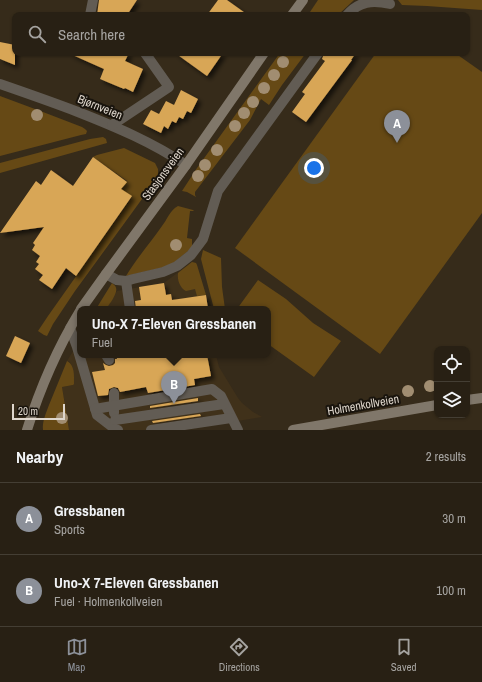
<!DOCTYPE html>
<html lang="en">
<head>
<meta charset="utf-8">
<style>
	:root { --surface:#282014; --page:#30281d; --text:#f1f3f6; --muted:#a5a3a0; --line:#443e34; --accent:#8c9099 }
	body { margin:0; font-family:"Archivo Narrow",sans-serif; background:var(--page); color:var(--text) }
	.controls { position:absolute; right:12px; bottom:12px; display:grid; overflow:hidden; border-radius:8px; box-shadow:0 1px 3px #0004 }
	.controls button { width:36px; height:36px; display:grid; place-items:center; padding:0; border:0; border-bottom:1px solid var(--line); background:var(--surface); color:var(--text); font:20px sans-serif }
	.scale { position:absolute; left:12px; bottom:10px; width:53px; box-sizing:border-box; padding-left:4px; border:2px solid #ded6cc; border-top:0; font-size:11px; line-height:14px; white-space:nowrap; color:#ded6cc; -webkit-text-stroke:3px #19140d; paint-order:stroke }
	.you { position:absolute; left:314px; top:168px; width:14px; height:14px; margin:-10px; border:3px solid #fff; border-radius:50%; background:#1a73e8; box-shadow:0 0 0 6px #1a73e833 }
	.badge { display:grid; place-items:center; width:26px; height:26px; border-radius:50%; background:var(--accent); color:#fff; font-size:13px; font-weight:700 }
	.pin { position:absolute; translate:-50% -33px; filter:drop-shadow(0 1px 2px #0008) }
	.pin::after { content:''; position:absolute; top:21px; width:14px; height:12px; background:inherit; clip-path:polygon(0 0,100% 0,50% 100%) }
	.popup { position:absolute; left:77px; top:306px; width:194px; height:52px; box-sizing:border-box; display:grid; place-content:center; border-radius:8px; background:var(--surface); filter:drop-shadow(0 1px 3px #0005); font-size:13px; white-space:nowrap; color:var(--muted) }
	.popup b { font-size:15px; color:var(--text) }
	.popup::after { content:''; position:absolute; left:50%; top:100%; margin-left:-8px; border:8px solid transparent; border-top-color:var(--surface) }
	.list { margin:0; padding:0; list-style:none }
	h2 { display:flex; justify-content:space-between; align-items:center; height:52px; margin:0; padding:0 16px; font-size:17px }
	h2 small { font-size:13px; font-weight:400; color:var(--muted) }
	.list li { display:grid; grid-template-columns:26px 1fr auto; gap:12px; align-items:center; box-sizing:border-box; height:72px; padding:0 16px; border-top:1px solid var(--line) }
	.list b { display:block; font-size:15px; white-space:nowrap }
	.list p { margin:0; font-size:13px; white-space:nowrap; color:var(--muted) }
	.list em { font-size:13px; font-style:normal; color:var(--muted) }
	.icon { flex:none; width:22px; height:22px; fill:none; stroke:currentColor; stroke-width:2; stroke-linecap:round; stroke-linejoin:round }
	.map { position:relative; flex:none; width:482px; height:430px; overflow:hidden }
	.search { position:absolute; background:var(--surface); box-shadow:0 1px 3px #0004; left:12px; right:12px; top:12px; height:44px; display:flex; align-items:center; gap:10px; box-sizing:border-box; padding:0 14px; border-radius:8px; color:var(--muted); font-size:15px }
	.sheet { height:196px; background:var(--surface) }
	nav { display:flex; justify-content:space-around; align-items:center; box-sizing:border-box; height:56px; border-top:1px solid var(--line); background:var(--surface); font-size:11px; color:var(--muted) }
	nav a { display:grid; justify-items:center; gap:2px }
	nav .on { color:var(--accent) }
	.map>svg:first-child { display:block }
	.built { fill:#40311a }
	.green { fill:#664915 }
	.building { fill:#d8a657; filter:url(#shadow) }
	.lines { fill:none; stroke-linecap:round; stroke-linejoin:round }
	.lane { stroke:#625c54; stroke-width:10 }
	.street { stroke:#625c54; stroke-width:10 }
	.secondary { stroke:#80776a; stroke-width:10 }
	.tree { fill:#a18d71 }
	.labels { text-anchor:middle; dominant-baseline:central; stroke-width:4; stroke-linejoin:round; paint-order:stroke }
	.street-label { font-size:12px; fill:#ded6cc; stroke:#19140d }
</style>
</head>
<body>
<div class="map">
<svg width="482" height="430" viewBox="0 0 482 430">
	<defs>
		<filter id="shadow"><feDropShadow dx="3.5" dy="3.5" stdDeviation="2" flood-color="#0009"/></filter>
	</defs>
	<rect width="100%" height="100%" fill="#362b1a"/>
	<!-- built -->
	<g class="built">
		<polygon points="192,262 196,263 197,265 206,295 208,309 106,309 117,291 164,283"/>
		<polygon points="80,340 80,355 216,355 219,367 238,398 242,403 253,412 262,417 182,430 69,430 62,387 73,385 70,362 67,361"/>
	</g>
	<!-- green -->
	<g class="green">
		<polygon points="318,0 354,0 338,15 308,15"/>
		<polygon points="398,0 482,0 482,10 427,6 402,5"/>
		<polygon points="280,53 306,53 282,85 269,105 261,99 250,120 195,192 195,195 196,197 187,192 182,191 197,168"/>
		<polygon points="376,53 455,53 482,72 482,213 380,354 235,248"/>
		<polygon points="0,96 43,112 82,127 85,129 87,131 86,134 81,135 0,156"/>
		<polygon points="103,137 106,139 107,143 0,173 0,163 90,139"/>
		<polygon points="124,148 155,163 158,169 158,177 75,291 53,324 47,336 44,335 38,331 48,316 132,197 121,189 127,181 93,157 97,155"/>
		<path d="M178,206L193,210L194,211H190L187,238L192,239V248L172,264L161,268L126,276C137,258 150,243 162,226C167,220 170,210 178,206Z"/>
		<polygon points="203,250 221,258 222,287 225,309 214,309 201,259"/>
		<path d="M192,262L196,263L197,265L206,295L197,296L195,289L186,291C180,288 177,280 178,273Z"/>
		<polygon points="258,280 286,299 313,323 341,341 314,377 268,344 268,309 237,309"/>
		<path d="M112,283C114,285 116,286 116,288C118,293 109,305 106,309H96Z"/>
		<path d="M67,361C75,365 74,376 74,384L73,385L62,387L69,430H43C42,422 46,413 49,405C55,390 61,376 67,361Z"/>
	</g>
	<!-- building -->
	<g class="building">
		<polygon points="99,0 137,0 127,15 97,15"/>
		<polygon points="218,0 227,0 248,15 207,15"/>
		<polygon points="0,42 15,45 15,65 0,59"/>
		<polygon points="68,53 129,53 125,61 143,69 133,92 125,88 124,89 100,79 104,69"/>
		<polygon points="175,53 223,53 207,76"/>
		<polygon points="324,53 356,53 351,60 352,60 306,122 292,112 305,94 302,92 325,61 322,59"/>
		<polygon points="181,90 198,99 191,113 187,111 183,119 179,117 176,123 172,121 168,129 164,126 161,133 143,124 151,110 159,114 166,101 174,105"/>
		<polygon points="93,157 127,182 121,189 132,196 76,276 66,268 52,289 39,280 43,275 35,269 39,264 36,262 40,256 32,250 35,245 33,243 44,227 0,233 36,181 41,185 51,170 73,186"/>
		<polygon points="164,283 166,295 171,294 172,300 206,295 208,309 136,309 135,301 141,300 139,287"/>
		<polygon points="15,336 30,343 21,363 6,356"/>
		<polygon points="116,355 207,355 211,376 194,379 195,385 148,393 146,387 120,392 118,388 114,387 109,389 108,395 98,396 92,372 105,370 103,363 106,365 109,366 113,365 115,363 115,359 117,359"/>
		<polygon points="198,398 198,401 150,408 150,406"/>
		<polygon points="200,414 201,416 153,423 152,421"/>
	</g>
	<g class="lines">
		<!-- lane -->
		<g class="lane">
			<path d="M347,15C359,1 373,0 390,4"/>
			<polyline points="106,274 117,280 126,281 133,279 163,272 177,266 191,255 203,239 218,191 318,53"/>
			<polyline points="126,281 130,309"/>
			<polyline points="70,328 77,347 97,415 115,429 118,430"/>
			<polyline points="106,355 109,360"/>
			<polyline points="114,393 114,413"/>
			<polyline points="95,409 212,389 221,396 238,430"/>
			<polyline points="115,420 224,404"/>
			<polyline points="151,430 231,418"/>
		</g>
		<!-- street -->
		<g class="street">
			<polyline points="90,15 93,0"/>
			<path d="M0,84C26,93 52,102 78,112C116,127 152,142 186,165"/>
			<polyline points="112,125 169,87 145,53"/>
		</g>
		<!-- secondary -->
		<g class="secondary">
			<polyline points="292,15 303,0"/>
			<polyline points="81,309 106,274 186,165 264,53"/>
			<polyline points="467,400 482,398"/>
			<path d="M27,430C40,388 57,349 80,311"/>
			<polyline points="293,430 437,405"/>
		</g>
	</g>
	<!-- trees -->
	<g class="tree">
		<circle cx="283" cy="62" r="6"/>
		<circle cx="274" cy="75" r="6"/>
		<circle cx="264" cy="88" r="6"/>
		<circle cx="253" cy="102" r="6"/>
		<circle cx="244" cy="113" r="6"/>
		<circle cx="37" cy="115" r="6"/>
		<circle cx="235" cy="126" r="6"/>
		<circle cx="217" cy="150" r="6"/>
		<circle cx="205" cy="165" r="6"/>
		<circle cx="198" cy="176" r="6"/>
		<circle cx="176" cy="245" r="6"/>
		<circle cx="430" cy="386" r="6"/>
		<circle cx="408" cy="391" r="6"/>
		<circle cx="62" cy="418" r="6"/>
	</g>
	<g class="labels">
		<!-- street labels -->
		<g class="street-label">
			<text transform="translate(100 107) rotate(22)">Bjørnveien</text>
			<text transform="translate(163 174) rotate(-54)">Stasjonsveien</text>
			<text transform="translate(363 405) rotate(-10)">Holmenkollveien</text>
		</g>
	</g>
</svg>
<div class="controls">
<button><svg class="icon" aria-label="locate" viewBox="0 0 24 24"><circle cx="12" cy="12" r="6"/><path d="M12 2v4M12 18v4M2 12h4M18 12h4"/></svg></button>
<button><svg class="icon" aria-label="layers" viewBox="0 0 24 24"><path d="M12 4l9 5-9 5-9-5zM3 14l9 5 9-5"/></svg></button>
</div>
<div class="scale">20 m</div>
<div class="you"></div>
<div class="pin badge" style="left:397px;top:143px">A</div>
<div class="pin badge" style="left:174px;top:404px">B</div>
<div class="popup"><b>Uno-X 7-Eleven Gressbanen</b>Fuel</div>
<div class="search"><svg class="icon" aria-label="search" viewBox="0 0 24 24"><circle cx="10" cy="10" r="6"/><path d="M15 15l6 6"/></svg>Search here</div>
</div>
<section class="sheet">
<h2>Nearby<small>2 results</small></h2>
<ul class="list">
<li><span class="badge">A</span><div><b>Gressbanen</b><p>Sports</p></div><em>30 m</em></li>
<li><span class="badge">B</span><div><b>Uno-X 7-Eleven Gressbanen</b><p>Fuel · Holmenkollveien</p></div><em>100 m</em></li>
</ul>
</section>
<nav>
<a class="on"><svg class="icon" aria-label="map" viewBox="0 0 24 24"><path d="M3 6l6-2 6 2 6-2v14l-6 2-6-2-6 2zM9 4v14M15 6v14"/></svg>Map</a>
<a><svg class="icon" aria-label="directions" viewBox="0 0 24 24"><path d="M12 3l9 9-9 9-9-9zM9 14v-3h6M13 9l2 2-2 2"/></svg>Directions</a>
<a><svg class="icon" aria-label="saved" viewBox="0 0 24 24"><path d="M7 4h10v16l-5-4-5 4z"/></svg>Saved</a>
</nav>
</body>
</html>
